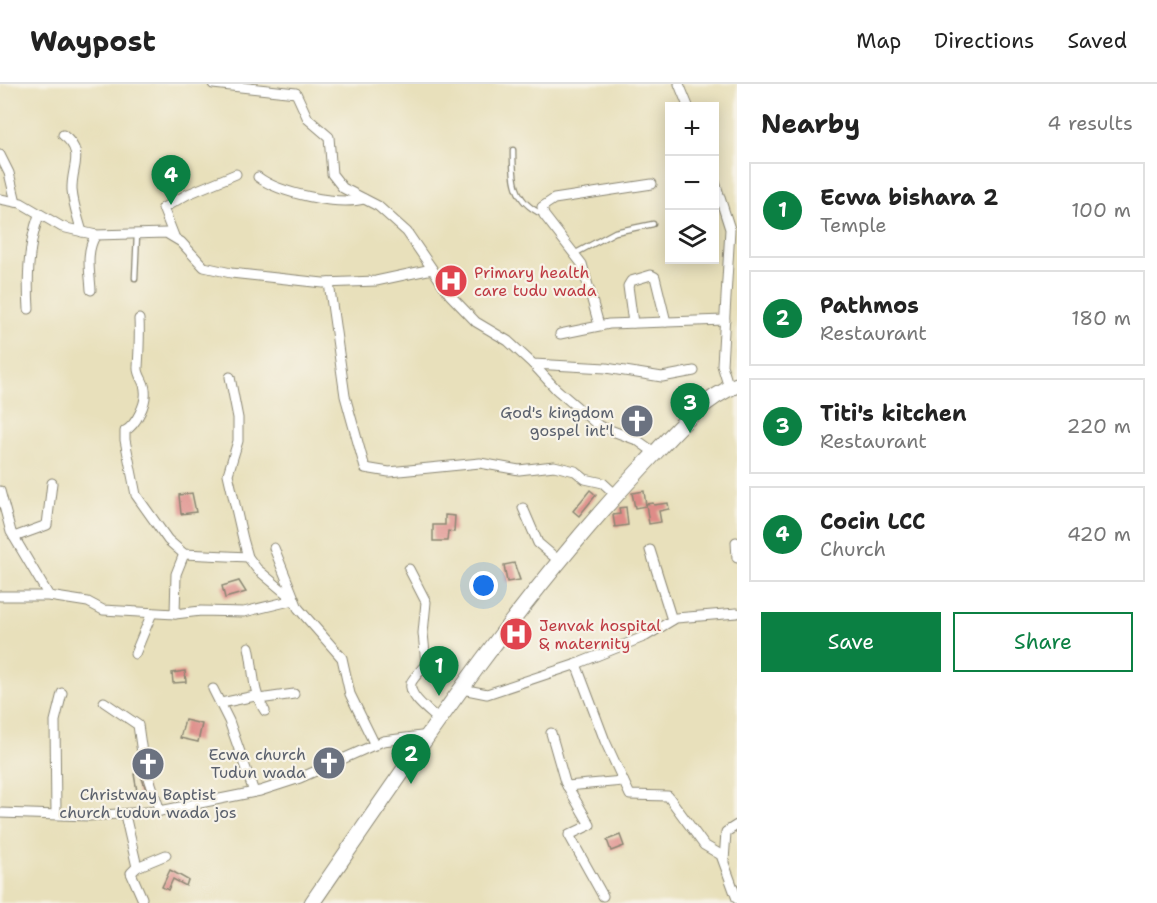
<!DOCTYPE html>
<html lang="en">
<head>
<meta charset="utf-8">
<style>
	:root { --surface:#fff; --page:#f6f6f6; --text:#222; --muted:#767676; --line:#e0e0e0; --accent:#0b8043 }
	body { margin:0; font-family:"Shantell Sans",sans-serif; background:var(--page); color:var(--text) }
	.controls { position:absolute; right:18px; top:18px; display:grid; overflow:hidden; border-radius:0px; box-shadow:0 3px 15px #0003 }
	.controls button { width:54px; height:54px; display:grid; place-items:center; padding:0; border:0; border-bottom:2px solid var(--line); background:var(--surface); color:var(--text); font:30px sans-serif }
	.you { position:absolute; left:484px; top:502px; width:21px; height:21px; margin:-15px; border:4px solid #fff; border-radius:50%; background:#1a73e8; box-shadow:0 0 0 9px #1a73e833 }
	.badge { display:grid; place-items:center; width:39px; height:39px; border-radius:50%; background:var(--accent); color:#fff; font-size:20px; font-weight:700 }
	.pin { position:absolute; translate:-50% -50px; filter:drop-shadow(0 2px 3px #0008) }
	.pin::after { content:''; position:absolute; top:32px; width:21px; height:18px; background:inherit; clip-path:polygon(0 0,100% 0,50% 100%) }
	.list { margin:0; padding:0; list-style:none }
	h2 { display:flex; justify-content:space-between; align-items:center; height:78px; margin:0; padding:0 24px; font-size:26px }
	h2 small { font-size:20px; font-weight:400; color:var(--muted) }
	.list li { display:grid; grid-template-columns:39px 1fr auto; gap:18px; align-items:center; box-sizing:border-box; height:96px; margin:0 12px 12px; padding:0 12px; border:2px solid var(--line); border-radius:0px }
	.list b { display:block; font-size:22px; white-space:nowrap }
	.list p { margin:0; font-size:20px; white-space:nowrap; color:var(--muted) }
	.list em { font-size:20px; font-style:normal; color:var(--muted) }
	.actions { display:flex; gap:12px; padding:18px 24px }
	.actions a { flex:1; padding:14px 0; border:2px solid var(--accent); border-radius:0px; text-align:center; font-size:21px; color:var(--accent) }
	.actions .main { background:var(--accent); color:#fff }
	.icon { flex:none; width:33px; height:33px; fill:none; stroke:currentColor; stroke-width:2; stroke-linecap:round; stroke-linejoin:round }
	.map { position:relative; flex:none; width:737px; height:819px; overflow:hidden }
	header { display:flex; align-items:center; gap:36px; box-sizing:border-box; height:84px; padding:0 30px; background:var(--surface); border-bottom:2px solid var(--line) }
	header strong { font-size:28px }
	nav { display:flex; gap:33px; margin-inline-start:auto; font-size:21px }
	main { display:flex }
	aside { flex:1; background:var(--surface) }
	.map>svg:first-child { display:block }
	.building { fill:#de8c88 }
	.lines { fill:none; stroke-linecap:round; stroke-linejoin:round }
	.lane-casing { stroke:#8a8673; stroke-width:7 }
	.street-casing { stroke:#8a8673; stroke-width:11 }
	.primary-casing { stroke:#8a8673; stroke-width:17 }
	.lane { stroke:#fff; stroke-width:4.5 }
	.street { stroke:#fff; stroke-width:9 }
	.primary { stroke:#fff; stroke-width:15 }
	.labels { text-anchor:middle; dominant-baseline:central; stroke-width:4.5; stroke-linejoin:round; paint-order:stroke }
	.health-label { font-size:16px; fill:#be3a42; stroke:#f7f3e8; text-anchor:start }
	.worship-label { font-size:16px; fill:#5b616d; stroke:#f7f3e8; text-anchor:end }
</style>
</head>
<body>
<header>
<strong>Waypost</strong>
<nav><a>Map</a><a>Directions</a><a>Saved</a></nav>
</header>
<main>
<div class="map">
<svg width="737" height="819" viewBox="0 0 737 819">
	<rect width="100%" height="100%" fill="#f7f3e8"/>
	<filter id="ink" filterUnits="userSpaceOnUse"><feTurbulence type="fractalNoise" baseFrequency=".0167" numOctaves="2"/><feDisplacementMap in="SourceGraphic" scale="12" xChannelSelector="R" yChannelSelector="G"/><feConvolveMatrix kernelMatrix="1 2 1 2 8 2 1 2 1" color-interpolation-filters="sRGB"/></filter>
	<filter id="wash" filterUnits="userSpaceOnUse"><feTurbulence type="fractalNoise" baseFrequency=".008" numOctaves="4" result="noise"/><feDisplacementMap in="SourceGraphic" scale="24" xChannelSelector="R" yChannelSelector="G"/><feGaussianBlur stdDeviation="1.35" result="paint"/><feColorMatrix in="noise" values="0 0 0 0 0 0 0 0 0 0 0 0 0 0 0 0 0 1.4 0 .05"/><feComposite in="paint" operator="in"/></filter>
	<g filter="url(#wash)">
		<rect width="100%" height="100%" fill="#e8e0bb"/>
		<g id="blocks">
			<!-- building -->
			<g class="building">
				<polygon points="590,406 596,411 579,432 573,427"/>
				<polygon points="644,407 646,422 635,424 632,409"/>
				<polygon points="192,409 196,428 181,430 179,411"/>
				<polygon points="653,419 654,421 668,419 669,425 659,427 661,438 649,440 646,420"/>
				<polygon points="626,423 628,441 615,443 613,431 620,430 619,424"/>
				<polygon points="445,431 455,432 454,448 448,447 447,457 433,457 433,441 445,441"/>
				<polygon points="514,479 520,496 507,498 504,481"/>
				<polygon points="239,497 246,508 225,514 222,502"/>
				<polygon points="185,587 186,598 173,599 172,589"/>
				<polygon points="185,636 202,640 198,658 180,654"/>
				<polygon points="140,689 148,711 138,713 134,690"/>
				<polygon points="620,751 624,762 611,767 607,756"/>
				<polygon points="170,786 188,796 186,802 173,795 168,806 162,803"/>
			</g>
		</g>
	</g>
	<g filter="url(#ink)">
		<use href="#blocks" fill-opacity="0" stroke="#8a8673" stroke-width="1.5"/>
		<g class="lines">
			<defs>
				<g id="lane">
					<path d="M513,66C513,95 513,117 542,130"/>
					<polyline points="576,169 615,148 653,140"/>
					<polyline points="135,194 137,150"/>
				</g>
				<g id="street">
					<polyline points="213,0 296,9 308,35 329,53 332,90 343,104 378,122 407,148 450,211 476,238 508,257 533,280 606,284 662,293 694,287"/>
					<polyline points="679,0 688,22"/>
					<path d="M63,51C86,69 71,82 72,106C73,120 78,134 82,148"/>
					<polyline points="0,71 9,89 16,118"/>
					<path d="M258,93C279,109 338,122 364,115"/>
					<polyline points="714,95 730,145 722,281 729,304"/>
					<polyline points="0,115 21,119 62,143 96,151 166,149 181,158 204,183 231,189 323,199 376,197 432,185"/>
					<polyline points="174,152 163,124 188,110 236,90"/>
					<polyline points="329,199 345,312 365,384 389,388 480,379 519,386 554,382 575,387 585,395 603,399 616,411"/>
					<path d="M91,206C90,188 85,167 96,151"/>
					<path d="M29,225C27,194 28,161 39,131"/>
					<path d="M139,235C140,252 139,267 138,283C137,291 145,298 145,306C147,319 136,341 125,347V356L136,411L168,456L184,470L248,473"/>
					<polyline points="633,239 628,202 631,197 651,191 655,193 666,238"/>
					<polyline points="599,241 582,180 544,131 542,123 554,115 652,100"/>
					<polyline points="560,250 609,240 725,236"/>
					<polyline points="533,280 556,305 599,342 637,356 655,369"/>
					<polyline points="230,293 238,334 238,357 228,390 243,455 248,473 257,485 294,516"/>
					<polyline points="0,407 11,448 49,512"/>
					<polyline points="523,424 538,459 558,476"/>
					<polyline points="14,453 47,441 52,399"/>
					<polyline points="736,458 737,474"/>
					<polyline points="274,464 298,524 342,574 350,610 375,661"/>
					<polyline points="650,466 672,536"/>
					<path d="M409,485L426,518L423,549L426,580C422,585 413,594 411,599C408,613 431,628 440,637"/>
					<polyline points="0,512 49,512 88,518 103,526 175,530 201,527 244,528 294,516"/>
					<polyline points="175,530 176,490 184,470"/>
					<path d="M249,563C254,585 252,608 265,627"/>
					<polyline points="135,570 152,529"/>
					<polyline points="576,580 605,657 630,711 668,712 704,761 721,771 737,815"/>
					<polyline points="213,605 229,637 254,708"/>
					<polyline points="462,605 487,610 574,581 646,552 676,534 737,529"/>
					<polyline points="104,618 138,641 143,676 160,727"/>
					<polyline points="221,619 255,612 259,615 294,610"/>
					<polyline points="551,649 565,698 590,741 569,751 603,812"/>
					<polyline points="567,702 623,697"/>
					<polyline points="0,729 89,732 160,727 260,707 300,694 383,657 429,651"/>
					<polyline points="56,730 55,637 62,609"/>
					<polyline points="125,731 137,783 131,789 142,814"/>
					<polyline points="724,777 726,748 737,741"/>
					<polyline points="137,783 166,771"/>
				</g>
				<path id="primary" d="M312,819C415,669 517,516 641,384C669,355 699,316 737,301"/>
			</defs>
			<!-- lane casing -->
			<use href="#lane" class="lane-casing"/>
			<!-- street casing -->
			<use href="#street" class="street-casing"/>
			<!-- primary casing -->
			<use href="#primary" class="primary-casing"/>
			<!-- lane -->
			<use href="#lane" class="lane"/>
			<!-- street -->
			<use href="#street" class="street"/>
			<!-- primary -->
			<use href="#primary" class="primary"/>
		</g>
	</g>
	<!-- icons -->
	<defs>
		<symbol id="hospital-disc" viewBox="-11 -11 22 22"><circle r="9.5" fill="#e0444e" stroke="#f7f3e8"/><path d="M-5-5h3v3.5h4V-5h3V5h-3V1.5h-4V5h-3Z" fill="#fff"/></symbol>
		<symbol id="church-disc" viewBox="-11 -11 22 22"><circle r="9.5" fill="#6b7280" stroke="#f7f3e8"/><path d="M-1.2-6h2.4v3.5h3.3v2.4h-3.3V6h-2.4V-.1h-3.3v-2.4h3.3Z" fill="#fff"/></symbol>
	</defs>
	<g fill-rule="evenodd">
		<use href="#hospital-disc" x="432" y="178" width="38" height="38"/>
		<use href="#church-disc" x="618" y="318" width="38" height="38"/>
		<use href="#hospital-disc" x="497" y="531" width="38" height="38"/>
		<use href="#church-disc" x="310" y="660" width="38" height="38"/>
		<use href="#church-disc" x="129" y="661" width="38" height="38"/>
	</g>
	<g class="labels">
		<!-- health labels -->
		<g class="health-label">
			<text x="474" y="188">Primary health<tspan x="474" dy="18">care tudu wada</tspan></text>
			<text x="539" y="541">Jenvak hospital<tspan x="539" dy="18">&amp; maternity</tspan></text>
		</g>
		<!-- worship labels -->
		<g class="worship-label">
			<text x="614" y="328">God's kingdom<tspan x="614" dy="18">gospel int'l</tspan></text>
			<text x="306" y="670">Ecwa church<tspan x="306" dy="18">Tudun wada</tspan></text>
			<text x="148" y="710" text-anchor="middle">Christway Baptist<tspan x="148" dy="18">church tudun wada jos</tspan></text>
		</g>
	</g>
</svg>
<div class="controls">
<button>+</button>
<button>−</button>
<button><svg class="icon" aria-label="layers" viewBox="0 0 24 24"><path d="M12 4l9 5-9 5-9-5zM3 14l9 5 9-5"/></svg></button>
</div>
<div class="you"></div>
<div class="pin badge" style="left:439px;top:612px">1</div>
<div class="pin badge" style="left:411px;top:700px">2</div>
<div class="pin badge" style="left:690px;top:349px">3</div>
<div class="pin badge" style="left:171px;top:121px">4</div>
</div>
<aside>
<h2>Nearby<small>4 results</small></h2>
<ul class="list">
<li><span class="badge">1</span><div><b>Ecwa bishara 2</b><p>Temple</p></div><em>100 m</em></li>
<li><span class="badge">2</span><div><b>Pathmos</b><p>Restaurant</p></div><em>180 m</em></li>
<li><span class="badge">3</span><div><b>Titi's kitchen</b><p>Restaurant</p></div><em>220 m</em></li>
<li><span class="badge">4</span><div><b>Cocin LCC</b><p>Church</p></div><em>420 m</em></li>
</ul>
<div class="actions"><a class="main">Save</a><a>Share</a></div>
</aside>
</main>
</body>
</html>
